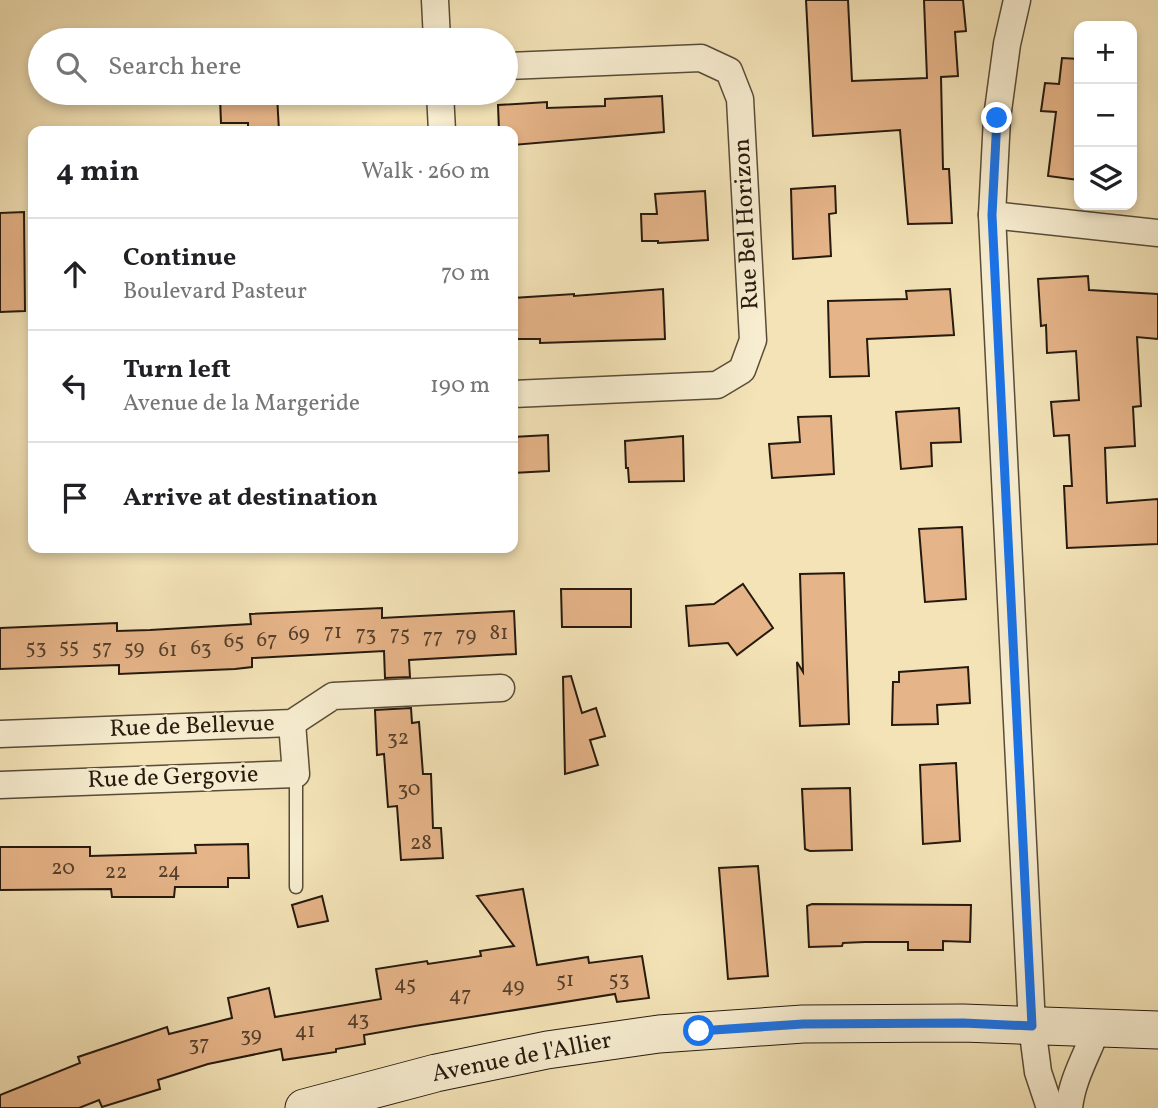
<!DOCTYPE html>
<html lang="en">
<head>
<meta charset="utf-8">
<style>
	:root { --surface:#fff; --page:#f6f6f6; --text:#202124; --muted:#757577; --line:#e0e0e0 }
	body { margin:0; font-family:Vollkorn,serif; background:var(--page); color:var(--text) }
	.controls { position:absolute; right:21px; top:21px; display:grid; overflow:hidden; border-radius:14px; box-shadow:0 4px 10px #0003 }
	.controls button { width:63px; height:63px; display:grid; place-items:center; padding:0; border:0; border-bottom:2px solid var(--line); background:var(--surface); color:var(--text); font:35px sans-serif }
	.stop { position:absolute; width:21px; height:21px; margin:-16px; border:5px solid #1a73e8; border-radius:50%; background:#fff }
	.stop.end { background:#1a73e8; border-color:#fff; box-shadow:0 2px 7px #0008 }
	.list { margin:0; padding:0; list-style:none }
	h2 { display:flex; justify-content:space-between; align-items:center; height:91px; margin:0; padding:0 28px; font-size:30px }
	h2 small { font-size:23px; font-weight:400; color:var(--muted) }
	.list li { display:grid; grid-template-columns:46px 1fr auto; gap:21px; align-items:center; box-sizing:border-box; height:112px; padding:0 28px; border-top:2px solid var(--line) }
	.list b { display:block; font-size:26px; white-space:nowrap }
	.list p { margin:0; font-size:23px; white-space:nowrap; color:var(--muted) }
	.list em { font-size:23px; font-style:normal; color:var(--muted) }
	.icon { flex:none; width:38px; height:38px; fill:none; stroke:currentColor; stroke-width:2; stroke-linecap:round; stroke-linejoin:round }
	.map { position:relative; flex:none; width:1158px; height:1108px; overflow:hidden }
	.search { position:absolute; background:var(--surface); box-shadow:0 4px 10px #0003; left:28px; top:28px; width:490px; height:77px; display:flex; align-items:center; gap:18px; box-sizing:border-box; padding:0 24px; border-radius:38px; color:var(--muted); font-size:26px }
	.panel { position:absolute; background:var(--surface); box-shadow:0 4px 10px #0003; left:28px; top:126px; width:490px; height:427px; border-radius:14px }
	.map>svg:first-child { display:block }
	.building { fill:#e5b488; stroke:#261a0e; stroke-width:2 }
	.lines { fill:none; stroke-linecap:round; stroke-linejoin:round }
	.lane-casing { stroke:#594c38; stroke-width:15 }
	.street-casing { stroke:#594c38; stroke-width:29 }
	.secondary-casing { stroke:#261a0e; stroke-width:39 }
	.lane { stroke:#f7edd0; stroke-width:12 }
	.street { stroke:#f7edd0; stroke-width:26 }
	.secondary { stroke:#f7edd0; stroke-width:37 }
	.route { stroke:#1a73e8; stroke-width:9 }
	.labels { text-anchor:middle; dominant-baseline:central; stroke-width:5; stroke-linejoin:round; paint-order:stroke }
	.number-label { font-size:21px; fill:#56402c }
	.street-label { font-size:24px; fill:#261a0e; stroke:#f7edd0 }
</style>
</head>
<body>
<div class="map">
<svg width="1158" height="1108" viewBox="0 0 1158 1108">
	<rect width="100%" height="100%" fill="#f3e3b7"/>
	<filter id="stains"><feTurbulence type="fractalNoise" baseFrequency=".00286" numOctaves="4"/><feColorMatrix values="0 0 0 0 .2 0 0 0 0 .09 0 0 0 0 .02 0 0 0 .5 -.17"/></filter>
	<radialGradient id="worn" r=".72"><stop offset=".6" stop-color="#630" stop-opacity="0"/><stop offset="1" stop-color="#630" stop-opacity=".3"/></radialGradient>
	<!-- building -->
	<g class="building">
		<polygon points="806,0 848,0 852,81 927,78 924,0 963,0 966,31 955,32 958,76 941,77 943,169 949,169 952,223 908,224 900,130 813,136"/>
		<polygon points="1062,58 1079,59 1079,180 1048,176 1056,112 1041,111 1045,83 1059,84"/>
		<polygon points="277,95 279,131 248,131 248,123 221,123 220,97"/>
		<polygon points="662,96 664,132 513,145 513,131 499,131 498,105 547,102 547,108 605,106 605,99"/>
		<polygon points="835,186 836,213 829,214 831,256 793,259 791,189"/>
		<polygon points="705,191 708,240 658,243 658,241 642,241 641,214 657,214 655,194"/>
		<polygon points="24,212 25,311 0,312 0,213"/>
		<polygon points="1088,276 1089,290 1158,294 1158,339 1137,337 1141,406 1133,407 1135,446 1105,448 1107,503 1158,499 1158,544 1067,548 1064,486 1072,486 1069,435 1054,436 1051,402 1079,400 1076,351 1047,353 1046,325 1041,326 1038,279"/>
		<polygon points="663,289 665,339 540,343 540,339 513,339 513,298 574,294 574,296"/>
		<polygon points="950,289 954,335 867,339 869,376 830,377 828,301 907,299 906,291"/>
		<polygon points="959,408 961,442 931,443 932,466 901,469 896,412"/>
		<polygon points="831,416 834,474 772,478 769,444 800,442 798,417"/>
		<polygon points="548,435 549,471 513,473 513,437"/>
		<polygon points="683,436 684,481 629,482 628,468 626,468 625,441"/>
		<polygon points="962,527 966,599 925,602 919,529"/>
		<polygon points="844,573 849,724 800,726 797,662 803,672 800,574"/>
		<polygon points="743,584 773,628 737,655 728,643 689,646 686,606 714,604"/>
		<polygon points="561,589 631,589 631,627 562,627"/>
		<polygon points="382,608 382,618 514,611 516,654 409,660 410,677 385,678 384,651 252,658 252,667 235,669 119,674 119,665 0,669 0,628 117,623 117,631 150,630 251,624 250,614"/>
		<polygon points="968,667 970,703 937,705 938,724 892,725 893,682 899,682 899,672"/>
		<polygon points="571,676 582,713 596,708 605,736 590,740 598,765 565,774 563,677"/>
		<polygon points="411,708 412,723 419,722 423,774 431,774 433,828 441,828 443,858 401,860 397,806 388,807 384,754 377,755 375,710"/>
		<polygon points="956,763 960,841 923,844 920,765"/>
		<polygon points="850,788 852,850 810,851 805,849 802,789"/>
		<polygon points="248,844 249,878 228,878 228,887 175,887 174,897 112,897 111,889 0,890 0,847 90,847 90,856 196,853 195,845"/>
		<polygon points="758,866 768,976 728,979 719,868"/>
		<polygon points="523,889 537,965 588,957 589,963 642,956 649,998 617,1002 615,994 415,1026 364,1035 365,1044 336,1049 336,1052 283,1060 281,1049 208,1064 158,1080 160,1089 102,1107 99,1100 79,1108 0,1108 0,1095 80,1063 78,1057 167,1027 169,1034 232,1018 228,998 269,988 275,1017 381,999 376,969 427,961 428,964 481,956 480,951 514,946 477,896"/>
		<polygon points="322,896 328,921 298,927 292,905"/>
		<polygon points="812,904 971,905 970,942 943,941 943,950 908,950 908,942 865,942 843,943 842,946 809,947 807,906"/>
	</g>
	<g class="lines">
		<defs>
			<polyline id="lane" points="296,774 296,887"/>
			<g id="street">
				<polyline points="435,0 437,40"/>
				<polyline points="1017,0 1007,44 997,118 992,215 1032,1026 1038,1072 1050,1108"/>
				<polyline points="506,66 701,58 729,71 740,99 753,340 742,370 717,385 513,394"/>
				<polyline points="440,93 442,131"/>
				<polyline points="992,215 1158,233"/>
				<polyline points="0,734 292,723 333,696 501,688"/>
				<polyline points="0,785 296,774 292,723"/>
				<path d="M1069,1108C1072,1079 1087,1055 1097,1028"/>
			</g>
			<polyline id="secondary" points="304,1108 436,1073 547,1050 659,1034 803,1024 963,1023 1158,1030"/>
		</defs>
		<!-- lane casing -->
		<use href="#lane" class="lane-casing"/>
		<!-- street casing -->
		<use href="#street" class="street-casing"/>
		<!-- secondary casing -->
		<use href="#secondary" class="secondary-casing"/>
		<!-- lane -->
		<use href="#lane" class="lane"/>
		<!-- street -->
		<use href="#street" class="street"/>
		<!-- secondary -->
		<use href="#secondary" class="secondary"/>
	</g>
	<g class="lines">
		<!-- route -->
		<polyline class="route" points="699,1031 803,1024 963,1023 1032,1026 992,215 997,118"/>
	</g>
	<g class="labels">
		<!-- number labels -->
		<g class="number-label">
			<text x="333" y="632">71</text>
			<text x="499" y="633">81</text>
			<text x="299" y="634">69</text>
			<text x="366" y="634">73</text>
			<text x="400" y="634">75</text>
			<text x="466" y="635">79</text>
			<text x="433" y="637">77</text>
			<text x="267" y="640">67</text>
			<text x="234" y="641">65</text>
			<text x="69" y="646">55</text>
			<text x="36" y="647">53</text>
			<text x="102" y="648">57</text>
			<text x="134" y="648">59</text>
			<text x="201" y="648">63</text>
			<text x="168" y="650">61</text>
			<text x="398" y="738">32</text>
			<text x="409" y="789">30</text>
			<text x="421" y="843">28</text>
			<text x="63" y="868">20</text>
			<text x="169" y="871">24</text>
			<text x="116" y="872">22</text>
			<text x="619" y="979">53</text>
			<text x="565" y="980">51</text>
			<text x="405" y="984">45</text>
			<text x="513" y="986">49</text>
			<text x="460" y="995">47</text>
			<text x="358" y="1019">43</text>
			<text x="305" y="1031">41</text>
			<text x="251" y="1035">39</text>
			<text x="199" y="1044">37</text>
		</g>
		<!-- street labels -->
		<g class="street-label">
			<text transform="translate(747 224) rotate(-93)">Rue Bel Horizon</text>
			<text transform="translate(192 727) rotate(-2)">Rue de Bellevue</text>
			<text transform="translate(173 778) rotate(-2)">Rue de Gergovie</text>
			<text transform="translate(522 1058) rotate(-11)">Avenue de l'Allier</text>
		</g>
	</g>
	<rect width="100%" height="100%" filter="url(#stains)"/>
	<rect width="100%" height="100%" fill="url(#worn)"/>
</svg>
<div class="controls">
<button>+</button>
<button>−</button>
<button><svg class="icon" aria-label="layers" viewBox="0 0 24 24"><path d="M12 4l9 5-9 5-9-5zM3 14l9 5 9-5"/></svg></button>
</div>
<div class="stop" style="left:699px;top:1031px"></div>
<div class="stop end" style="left:997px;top:118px"></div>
<div class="search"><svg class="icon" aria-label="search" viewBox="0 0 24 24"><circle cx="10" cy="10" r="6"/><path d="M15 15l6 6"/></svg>Search here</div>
<section class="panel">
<h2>4 min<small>Walk · 260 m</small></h2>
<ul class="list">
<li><svg class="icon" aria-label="ahead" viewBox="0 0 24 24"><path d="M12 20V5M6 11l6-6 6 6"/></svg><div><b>Continue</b><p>Boulevard Pasteur</p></div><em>70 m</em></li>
<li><svg class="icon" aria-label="left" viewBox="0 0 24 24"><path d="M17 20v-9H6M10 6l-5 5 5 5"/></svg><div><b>Turn left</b><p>Avenue de la Margeride</p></div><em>190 m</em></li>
<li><svg class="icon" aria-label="arrive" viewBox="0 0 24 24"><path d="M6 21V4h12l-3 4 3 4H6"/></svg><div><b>Arrive at destination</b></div></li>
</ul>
</section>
</div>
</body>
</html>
